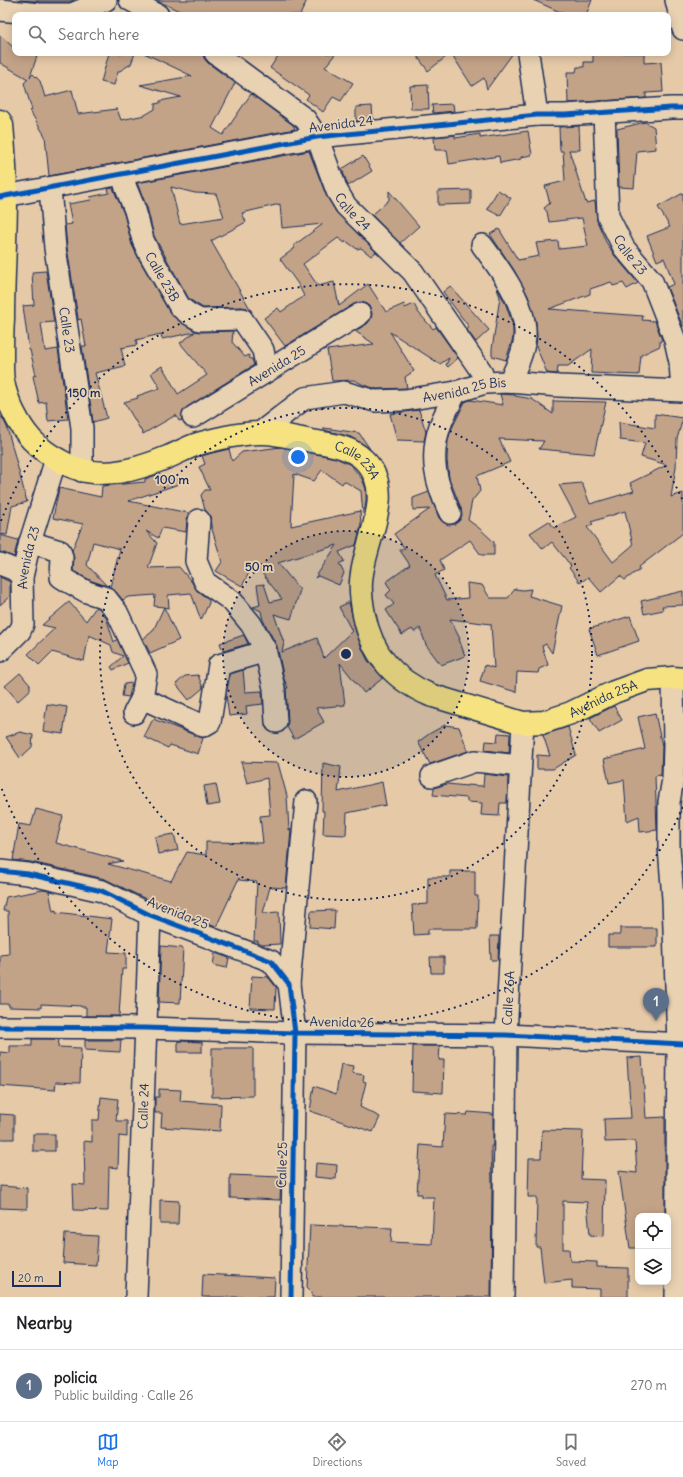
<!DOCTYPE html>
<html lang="en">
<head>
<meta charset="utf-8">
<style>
	:root { --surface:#fff; --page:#f2f2f2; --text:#202124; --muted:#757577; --line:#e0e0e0; --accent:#1a73e8 }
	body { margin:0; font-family:Delius,sans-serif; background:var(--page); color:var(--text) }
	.controls { position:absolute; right:12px; bottom:12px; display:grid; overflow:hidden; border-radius:8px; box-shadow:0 2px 10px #0003 }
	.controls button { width:36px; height:36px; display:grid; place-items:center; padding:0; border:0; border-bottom:1px solid var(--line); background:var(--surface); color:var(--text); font:20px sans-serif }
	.scale { position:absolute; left:12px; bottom:10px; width:49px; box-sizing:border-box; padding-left:4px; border:2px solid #1b2f5e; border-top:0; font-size:11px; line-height:14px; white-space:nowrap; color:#1b2f5e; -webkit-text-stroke:3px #e9d2b2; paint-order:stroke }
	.you { position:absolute; left:298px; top:457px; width:14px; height:14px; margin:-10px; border:3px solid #fff; border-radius:50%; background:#1a73e8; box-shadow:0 0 0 6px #1a73e833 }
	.badge { display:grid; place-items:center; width:26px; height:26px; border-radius:50%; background:var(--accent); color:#fff; font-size:13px; font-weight:700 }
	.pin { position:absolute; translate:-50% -33px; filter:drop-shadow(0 1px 2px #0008) }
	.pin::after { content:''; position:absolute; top:21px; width:14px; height:12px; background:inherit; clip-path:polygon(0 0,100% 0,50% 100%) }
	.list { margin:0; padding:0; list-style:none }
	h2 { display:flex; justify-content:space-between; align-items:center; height:52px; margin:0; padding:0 16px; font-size:17px }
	h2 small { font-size:13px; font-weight:400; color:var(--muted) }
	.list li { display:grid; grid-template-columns:26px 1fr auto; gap:12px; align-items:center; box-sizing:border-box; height:72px; padding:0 16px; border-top:1px solid var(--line) }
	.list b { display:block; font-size:15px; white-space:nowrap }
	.list p { margin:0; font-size:13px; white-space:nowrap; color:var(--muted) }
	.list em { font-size:13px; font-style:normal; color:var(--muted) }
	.icon { flex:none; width:22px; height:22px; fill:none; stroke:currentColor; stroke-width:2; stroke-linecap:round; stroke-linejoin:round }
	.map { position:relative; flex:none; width:683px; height:1297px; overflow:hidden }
	.search { position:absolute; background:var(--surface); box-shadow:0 2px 10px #0003; left:12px; right:12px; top:12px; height:44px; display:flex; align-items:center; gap:10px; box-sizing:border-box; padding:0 14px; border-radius:8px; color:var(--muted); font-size:15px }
	.sheet { height:124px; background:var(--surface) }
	nav { display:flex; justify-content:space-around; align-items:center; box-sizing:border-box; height:56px; border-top:1px solid var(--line); background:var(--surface); font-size:11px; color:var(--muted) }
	nav a { display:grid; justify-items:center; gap:2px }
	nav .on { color:var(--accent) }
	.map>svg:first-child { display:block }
	.building { fill:#c3a388; stroke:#1b2f5e; fill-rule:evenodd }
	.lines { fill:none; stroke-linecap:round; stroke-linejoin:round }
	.minor-casing { stroke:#1b2f5e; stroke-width:24 }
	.major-casing { stroke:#1b2f5e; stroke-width:25 }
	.minor { stroke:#e9d2b2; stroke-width:21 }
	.major { stroke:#f7e281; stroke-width:22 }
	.cycleway-casing { stroke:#e9d2b2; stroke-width:8 }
	.cycleway { stroke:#0057b8; stroke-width:5 }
	.ring { fill:none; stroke:#1b2f5e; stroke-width:2; stroke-dasharray:2 4 }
	.labels { text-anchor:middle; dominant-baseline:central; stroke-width:3.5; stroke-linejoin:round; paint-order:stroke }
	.street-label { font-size:13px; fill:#1b2f5e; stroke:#e9d2b2 }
	.centre { fill:#1b2f5e; stroke:#e9d2b2; stroke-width:2 }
	.ring-label { font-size:12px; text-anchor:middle; font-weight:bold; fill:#1b2f5e; stroke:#e9d2b2; stroke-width:3.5; stroke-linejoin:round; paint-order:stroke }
</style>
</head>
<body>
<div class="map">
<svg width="683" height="1297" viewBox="0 0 683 1297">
	<rect width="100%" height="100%" fill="#e6caa8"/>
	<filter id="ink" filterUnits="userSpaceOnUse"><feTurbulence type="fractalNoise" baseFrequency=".025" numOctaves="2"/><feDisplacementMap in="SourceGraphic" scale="8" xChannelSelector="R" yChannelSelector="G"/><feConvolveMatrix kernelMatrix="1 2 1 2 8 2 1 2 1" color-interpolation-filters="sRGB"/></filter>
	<g filter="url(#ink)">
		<!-- building -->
		<g class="building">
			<polygon points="20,0 74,0 70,2 40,2"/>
			<polygon points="156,0 307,0 300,15 188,15"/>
			<polygon points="533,0 592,0 586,15 567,15"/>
			<polygon points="0,35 15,49 15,53 38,53 30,77 33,74 40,81 45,97 72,90 78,114 117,109 121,120 145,115 155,109 155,104 160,103 160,101 181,97 140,85 192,76 144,53 203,53 204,58 208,63 235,83 212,128 223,135 251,94 293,125 295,129 49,176 45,136 30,111 32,110 24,83 28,79 0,63"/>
			<polygon points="109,53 135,53 131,64 118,72 114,85 101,82"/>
			<polygon points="280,53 336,53 325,67 353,83 341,101 333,97 323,112 306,99 309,95 270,68"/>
			<polygon points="415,53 513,53 487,89 484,78 472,86 451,53 428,71"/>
			<polygon points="600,53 644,53 644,63 661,62 663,92 646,93 646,98 568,103 567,72 576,72 577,67 584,67 584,62 593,62 593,54 600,54"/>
			<polygon points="428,85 429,109 411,109 410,86"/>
			<polygon points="453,104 454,111 433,113 432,105"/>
			<polygon points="372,106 373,119 356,121 356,107"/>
			<polygon points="645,122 654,127 656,149 637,151 634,188 619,187 617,129"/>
			<polygon points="579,126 580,150 569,150 586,203 595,201 597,221 606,242 615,256 638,283 627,289 623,283 613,286 611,282 590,289 590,294 549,309 643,316 642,320 655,321 662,340 660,341 660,346 641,355 639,375 591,373 592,349 568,366 558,366 557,374 547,373 536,346 537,336 536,322 528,296 514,270 490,234 499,229 518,260 539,256 536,243 558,241 559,249 588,246 582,218 549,222 547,212 544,208 550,203 545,186 565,181 563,151 560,151 559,127"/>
			<polygon points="528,131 532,155 521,157 521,159 500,163 499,156 449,164 447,150 435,150 434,137 455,135 455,138 480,134 480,138"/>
			<path d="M309,151L326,195L336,212L376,252L371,256L361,248L357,249L346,241L345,243L338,238L303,264L318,286L334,282L339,306L368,284L386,312L404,304L405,308L414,304L418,312L433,329L436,327L458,358L448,367L446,365L449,358L440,364L390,332L414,371L405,377L407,388L377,389L364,385L354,380L332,381L327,350L374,344L355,331L367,324L371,319L372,314L370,307L365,303L360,302L354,304L285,346L264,318L278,308L281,312L304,296L298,284L280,259L295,248L293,246L323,224L282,228L280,204L242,213L246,222L211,241L252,312L247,308L242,307L203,308L189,299L154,236L147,207L137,183ZM171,187L195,193L216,194L224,217L180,224Z"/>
			<polygon points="363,156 372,171 348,186 342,169"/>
			<polygon points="113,188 124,214 132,245 139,259 170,313 182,323 195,331 200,332 233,331 232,342 245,357 249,355 250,359 252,359 254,365 187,407 182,412 182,420 179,421 176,415 143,434 124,402 138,398 137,396 160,388 151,373 162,366 178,394 207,375 180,343 195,332 162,339 161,334 136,340 137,345 121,348 125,366 95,373 107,418 93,422 82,346 86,346 81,319 78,320 78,318 67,247 65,225 72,224 68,204 91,200 90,197 109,193 108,189"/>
			<polygon points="471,190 471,204 438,205 438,191"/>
			<polygon points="498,190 511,198 500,216 487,209"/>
			<polygon points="389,191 419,226 400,243 372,215 389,200"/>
			<polygon points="683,193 683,327 667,287 674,284 664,258 657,261 647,236 670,227 658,207"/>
			<polygon points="46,271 54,322 41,323 45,351 58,349 68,419 48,421 46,402 39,403 33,376 36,375 30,350 29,350 23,306 34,305 32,272"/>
			<polygon points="450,286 489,330 476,342 467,330 469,327 443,292"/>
			<polygon points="497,289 498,289 506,305 513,326 513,338 506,360 492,356 492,349 500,297"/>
			<polygon points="500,394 515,395 515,396 532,399 553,414 553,401 606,402 594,454 539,449 544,441 499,439 510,462 477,476 480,491 472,501 468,520 479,528 494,542 494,555 481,555 470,540 440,560 444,570 435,575 447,600 468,598 467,583 482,585 490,598 508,598 515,589 523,590 531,589 529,596 562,606 552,653 546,644 542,646 548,665 539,669 538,673 517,672 516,692 480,681 485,665 494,668 491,624 450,619 460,639 459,639 465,656 441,665 426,645 420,628 414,632 412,629 402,635 386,610 394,604 386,595 391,590 386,582 410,565 399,549 405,549 394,534 430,509 413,510 413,498 429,492 439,518 443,522 449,525 455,524 460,520 462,515 461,508 449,478 447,460 448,440 451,430 465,402 470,400 503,405"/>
			<polygon points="419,410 426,432 424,441 397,440 390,414"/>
			<path d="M655,414L683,418L677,439L676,467L671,497L683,493V533L639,567L640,569L625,580L620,576L601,592L588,577L580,583L569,568L571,566L552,542L543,549L530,533L549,521L554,528L576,517L559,485L582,483L590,504L634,491L630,483L667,465L641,457L645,443L620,440L619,422L655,428ZM625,511L633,545L613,562L587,527L593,524L591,522Z"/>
			<polygon points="0,417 2,417 7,427 27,502 12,506 7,535 0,534"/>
			<polygon points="324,428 359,433 370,449 351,437 324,430"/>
			<polygon points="281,447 336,458 351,465 362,479 366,489 366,502 364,514 363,514 361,491 344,481 342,484 322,470 314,481 294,474 291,526 360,511 361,525 356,545 339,552 344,561 339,564 344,573 339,585 318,576 315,578 337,545 278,563 300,590 291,619 274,614 284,643 282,652 317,638 324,658 352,631 339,607 349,602 356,632 361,646 368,661 383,678 364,693 340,663 345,705 316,708 324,722 294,739 287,727 288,721 286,688 288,688 284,679 277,646 263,620 261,611 253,607 260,605 257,585 264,584 270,602 282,599 254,563 242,586 216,571 222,562 211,526 210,515 205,510 201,495 205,490 210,490 199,467 205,464 202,456 212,453 229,449 232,461 242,452"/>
			<polygon points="159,474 161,480 178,479 179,484 128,501 189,513 187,519 186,532 162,528 158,538 146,531 157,543 148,568 179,567 191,581 198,592 209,599 209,603 201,620 191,593 168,595 169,608 164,607 179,640 150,653 143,639 153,631 164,607 154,606 155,595 128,597 123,600 115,591 110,587 120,549 93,542 87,565 107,586 92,581 73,571 74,558 72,550 83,524 53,518 59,488 101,497 102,486 145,482 145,479"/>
			<polygon points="0,535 18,540 14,557 0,552"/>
			<polygon points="0,577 10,582 10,596 0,605"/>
			<polygon points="683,591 683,605 662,606 663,610 644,614 641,601"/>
			<polygon points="69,602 86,621 96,607 99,608 106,617 114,642 117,639 128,663 113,670 111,667 123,656 113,652 111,645 89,635 84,661 52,652 39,665 28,654 55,628 42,625"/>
			<polygon points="630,616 639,641 598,655 589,629"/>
			<polygon points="244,635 248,644 223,651 220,643"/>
			<polygon points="243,670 245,692 262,691 263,704 246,706 247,714 229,716 226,695 230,674"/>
			<polygon points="20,673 30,685 30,690 18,701 5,686"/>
			<polygon points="198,675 203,688 189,700 176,684 185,676"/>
			<polygon points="132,683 129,697 122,696 124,684"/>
			<polygon points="47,704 67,707 63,734 43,731"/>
			<polygon points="614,706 622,720 599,733 590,718"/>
			<polygon points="655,713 662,746 661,775 655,776 657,830 640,832 639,816 627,821 624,780 609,783 604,759 645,749 638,717"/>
			<polygon points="153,719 203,738 198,754 170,745 168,748 144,737"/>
			<polygon points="445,725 459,727 468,751 430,764 418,742 429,734"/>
			<polygon points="568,727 576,755 553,769 537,769 537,755 550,756 543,735"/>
			<polygon points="20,732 33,735 32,747 20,758 6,737"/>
			<polygon points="498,733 510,734 509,753 485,750 486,741 497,742"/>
			<polygon points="241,762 278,763 287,796 289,830 291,829 286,888 270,887 263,913 279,912 280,944 262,945 258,943 258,941 254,941 257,882 239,880 239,878 216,927 160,906 161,904 146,899 105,879 31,862 13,860 19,824 31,826 36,809 63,816 56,843 123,861 108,864 171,881 187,852 206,855 206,842 263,843 260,816 270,815 267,778 247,783"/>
			<polygon points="323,763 341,767 338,792 382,782 386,805 347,813 346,835 323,834 324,811 322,811"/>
			<polygon points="484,774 508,777 507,803 500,803 499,816 481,815 482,803 467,802 467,798 433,795 434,788 447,784 467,786 467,785 482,786 483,787"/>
			<polygon points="216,784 220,804 207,806 204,786"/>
			<polygon points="174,834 178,850 158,854 155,837"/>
			<polygon points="450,871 475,871 475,896 478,896 477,929 428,929 428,934 414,935 412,905 428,904 428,877 450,877"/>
			<polygon points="43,890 49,891 53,911 56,910 56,912 112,919 108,952 126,953 126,969 122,969 119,1016 86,1016 86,1007 81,1007 81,1006 41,1004 41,1008 9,1007 9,1004 0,1004 0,955 9,954 8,911 3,911 6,897"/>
			<polygon points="335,910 334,929 310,927 311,911"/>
			<polygon points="620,928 657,928 657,947 608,947 608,935 620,935"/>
			<polygon points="490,936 499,936 498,960 491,960"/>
			<polygon points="161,946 183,948 180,1003 159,1002"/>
			<polygon points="215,953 229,958 227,968 213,965"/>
			<polygon points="430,957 444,957 444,973 431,973"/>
			<polygon points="252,976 268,977 276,987 275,1009 250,1008"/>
			<polygon points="32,1039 59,1039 58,1047 81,1048 80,1083 56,1082 55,1090 0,1086 0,1052 10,1053 10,1046 32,1046"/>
			<polygon points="85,1040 121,1040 120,1052 85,1050"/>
			<polygon points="178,1041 202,1042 202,1052 178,1052"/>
			<polygon points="413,1046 440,1046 439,1060 444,1060 443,1093 412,1091"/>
			<polygon points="212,1048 253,1048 253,1096 212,1097"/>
			<polygon points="642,1057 646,1118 665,1117 665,1214 638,1216 638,1248 630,1248 619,1171 637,1173 635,1141 605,1142 604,1119 631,1118 627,1058"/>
			<polygon points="341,1064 353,1066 352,1073 364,1075 363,1081 366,1082 360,1107 380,1117 373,1132 310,1111 314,1086 336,1094"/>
			<polygon points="159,1089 181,1090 180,1101 221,1104 220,1131 161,1127 162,1113 155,1113 155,1097 159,1097"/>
			<polygon points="101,1097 118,1099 116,1121 127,1121 127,1137 119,1136 118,1168 109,1167 108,1211 74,1210 73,1184 85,1185 84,1141 92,1142 92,1120 99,1120"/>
			<polygon points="468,1112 493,1114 493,1146 491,1146 492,1183 491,1297 312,1297 312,1292 307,1287 310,1225 392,1228 391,1242 432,1244 434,1197 422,1197 422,1194 417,1194 420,1145 443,1147 445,1114 467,1115"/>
			<polygon points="0,1114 14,1115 14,1139 0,1139"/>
			<polygon points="542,1130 583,1131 581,1179 605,1180 604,1236 590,1235 587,1202 563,1201 563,1249 569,1249 570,1261 597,1262 597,1267 628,1268 628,1297 600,1297 600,1289 572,1288 572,1280 544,1283 540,1247 536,1247 537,1197 528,1197 529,1158 541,1158"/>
			<rect x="33" y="1134" width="22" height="17"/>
			<polygon points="316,1163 337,1165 336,1179 315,1177"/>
			<polygon points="230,1175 281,1177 280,1200 230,1198"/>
			<polygon points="0,1186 27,1188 27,1209 0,1208"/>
			<polygon points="160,1200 179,1201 178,1224 160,1224"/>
			<polygon points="65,1234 98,1236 96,1265 63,1263"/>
			<polygon points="203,1274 275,1278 274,1297 202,1297"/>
		</g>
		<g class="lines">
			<defs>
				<g id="minor">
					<polyline points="130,0 158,15"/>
					<polyline points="676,0 683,29"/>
					<polyline points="0,10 39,14 72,14 106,0"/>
					<path id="s1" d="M215,53L305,119L317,137L337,191L346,206L413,272L481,371L485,383"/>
					<polyline points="528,53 537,115"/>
					<path id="s2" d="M604,112L608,216L624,248L652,281L675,340L680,362L682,391"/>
					<path id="s3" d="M122,174L126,188L135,210L143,240L149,253L180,307L189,314L200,320L242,319L263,350L267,371"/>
					<path id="s4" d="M50,188L55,248L82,428V471"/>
					<polyline points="0,197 317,137 537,115 565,115 671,108 683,108"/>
					<path d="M482,245C500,269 527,305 525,336C524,352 516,368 509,382"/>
					<path id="s5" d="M193,417L360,314"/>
					<path id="s6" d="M261,432L305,398L344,392L375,401L405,400L456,392L485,383L509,382L559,386L683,391"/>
					<path d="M450,513C436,484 429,458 440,426C444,414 451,403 456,392"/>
					<polyline points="199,520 196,561 205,582 232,601 251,624 265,649"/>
					<polyline points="30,542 60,551 62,557 61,577 69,582 87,592 106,598 117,612 146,674 142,698 134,713"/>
					<polyline points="0,564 15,570 22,577"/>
					<path id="s7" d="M0,651L20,631L23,624L22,577L30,542L56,459"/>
					<polyline points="673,678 674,746 673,779 669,802 669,847 673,899 678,1044 676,1297"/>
					<polyline points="142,698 203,726 210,722 219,665 256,654 265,649 274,688 276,722"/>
					<polyline points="432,776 475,761 520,766"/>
					<polyline points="0,871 28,874 102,891 150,915 271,961 289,984 295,1033 291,1297"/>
					<polyline points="289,984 306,801"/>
					<polyline points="0,1027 146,1028 295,1033 506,1035 683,1044"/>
					<path id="s8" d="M136,1297L150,915"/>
					<path id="s9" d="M503,1297L506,1035L523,723"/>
				</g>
				<g id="major">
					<path id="s10" d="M0,121L2,125C4,148 6,172 6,196C6,237 3,278 3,319C2,334 2,348 2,362C2,368 2,375 3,381C6,400 19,426 32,440C40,448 49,455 59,460C94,482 132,472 168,457C178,453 188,447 198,444C207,441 217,439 226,437C237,435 249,433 259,433C274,432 296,438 311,441C329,444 350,446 364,460C398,493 363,542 361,582C360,593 362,604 364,615C372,654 393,679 430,695L523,723L544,722L571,713L614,692L647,680L673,678L683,679"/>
				</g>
			</defs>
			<!-- minor casing -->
			<use href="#minor" class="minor-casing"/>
			<!-- major casing -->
			<use href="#major" class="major-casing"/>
			<!-- minor -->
			<use href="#minor" class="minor"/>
			<!-- major -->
			<use href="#major" class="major"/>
			<defs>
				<g id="cycleway">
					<polyline points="0,197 317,137 537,115 565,115 671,108 683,108"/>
					<polyline points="0,871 28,874 102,891 150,915 271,961 289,984 295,1033 291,1297"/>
					<polyline points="0,1027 146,1028 295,1033 506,1035 683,1044"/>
				</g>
			</defs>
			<!-- cycleway casing -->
			<use href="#cycleway" class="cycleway-casing"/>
			<!-- cycleway -->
			<use href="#cycleway" class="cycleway"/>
		</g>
	</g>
	<!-- distance rings -->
	<circle cx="346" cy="654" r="123" fill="#1b2f5e" fill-opacity=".12"/>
	<g class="ring">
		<circle cx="346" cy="654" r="123"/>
		<circle cx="346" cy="654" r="246"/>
		<path d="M683 807A370 370 0 0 1 1 787M1 521A370 370 0 0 1 683 501"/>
	</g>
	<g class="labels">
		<!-- street labels -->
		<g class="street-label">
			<text transform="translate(341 124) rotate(-7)">Avenida 24</text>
			<text stroke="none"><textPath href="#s1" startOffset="217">Calle 24</textPath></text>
			<text stroke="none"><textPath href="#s2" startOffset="149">Calle 23</textPath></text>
			<text stroke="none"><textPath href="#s3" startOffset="111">Calle 23B</textPath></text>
			<text stroke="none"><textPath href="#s4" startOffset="143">Calle 23</textPath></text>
			<text stroke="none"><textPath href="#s5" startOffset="98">Avenida 25</textPath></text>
			<text stroke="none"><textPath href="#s6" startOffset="218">Avenida 25 Bis</textPath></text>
			<text stroke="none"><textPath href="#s10" startOffset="674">Calle 23A</textPath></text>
			<text stroke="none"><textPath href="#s7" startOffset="103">Avenida 23</textPath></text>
			<text stroke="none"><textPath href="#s10" startOffset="1131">Avenida 25A</textPath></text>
			<text transform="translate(178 913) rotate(22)">Avenida 25</text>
			<text stroke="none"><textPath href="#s9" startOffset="299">Calle 26A</textPath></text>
			<text transform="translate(342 1022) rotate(1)">Avenida 26</text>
			<text stroke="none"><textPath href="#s8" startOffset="191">Calle 24</textPath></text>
			<text transform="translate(282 1165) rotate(-89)">Calle 25</text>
		</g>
	</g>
	<circle cx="346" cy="654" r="6" class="centre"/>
	<g class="ring-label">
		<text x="84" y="397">150 m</text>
		<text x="172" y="484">100 m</text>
		<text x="259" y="571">50 m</text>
	</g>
</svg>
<div class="controls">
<button><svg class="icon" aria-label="locate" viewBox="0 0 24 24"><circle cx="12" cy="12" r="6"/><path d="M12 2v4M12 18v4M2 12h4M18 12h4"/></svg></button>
<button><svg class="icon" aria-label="layers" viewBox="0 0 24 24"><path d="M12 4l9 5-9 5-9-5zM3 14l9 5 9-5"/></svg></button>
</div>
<div class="scale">20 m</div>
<div class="you"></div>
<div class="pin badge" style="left:656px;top:1021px;background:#5c6f8a">1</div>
<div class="search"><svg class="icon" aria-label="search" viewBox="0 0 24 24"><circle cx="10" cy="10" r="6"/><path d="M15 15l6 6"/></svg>Search here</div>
</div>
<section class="sheet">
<h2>Nearby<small></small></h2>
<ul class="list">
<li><span class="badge" style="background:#5c6f8a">1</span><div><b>policia</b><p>Public building · Calle 26</p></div><em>270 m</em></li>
</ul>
</section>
<nav>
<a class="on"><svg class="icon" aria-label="map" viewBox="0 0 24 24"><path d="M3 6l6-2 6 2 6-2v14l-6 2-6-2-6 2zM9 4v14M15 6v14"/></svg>Map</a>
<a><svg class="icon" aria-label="directions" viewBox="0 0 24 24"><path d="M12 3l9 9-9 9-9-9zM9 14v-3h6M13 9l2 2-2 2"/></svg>Directions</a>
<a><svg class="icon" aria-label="saved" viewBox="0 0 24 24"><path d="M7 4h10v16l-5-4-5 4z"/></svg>Saved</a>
</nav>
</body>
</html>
